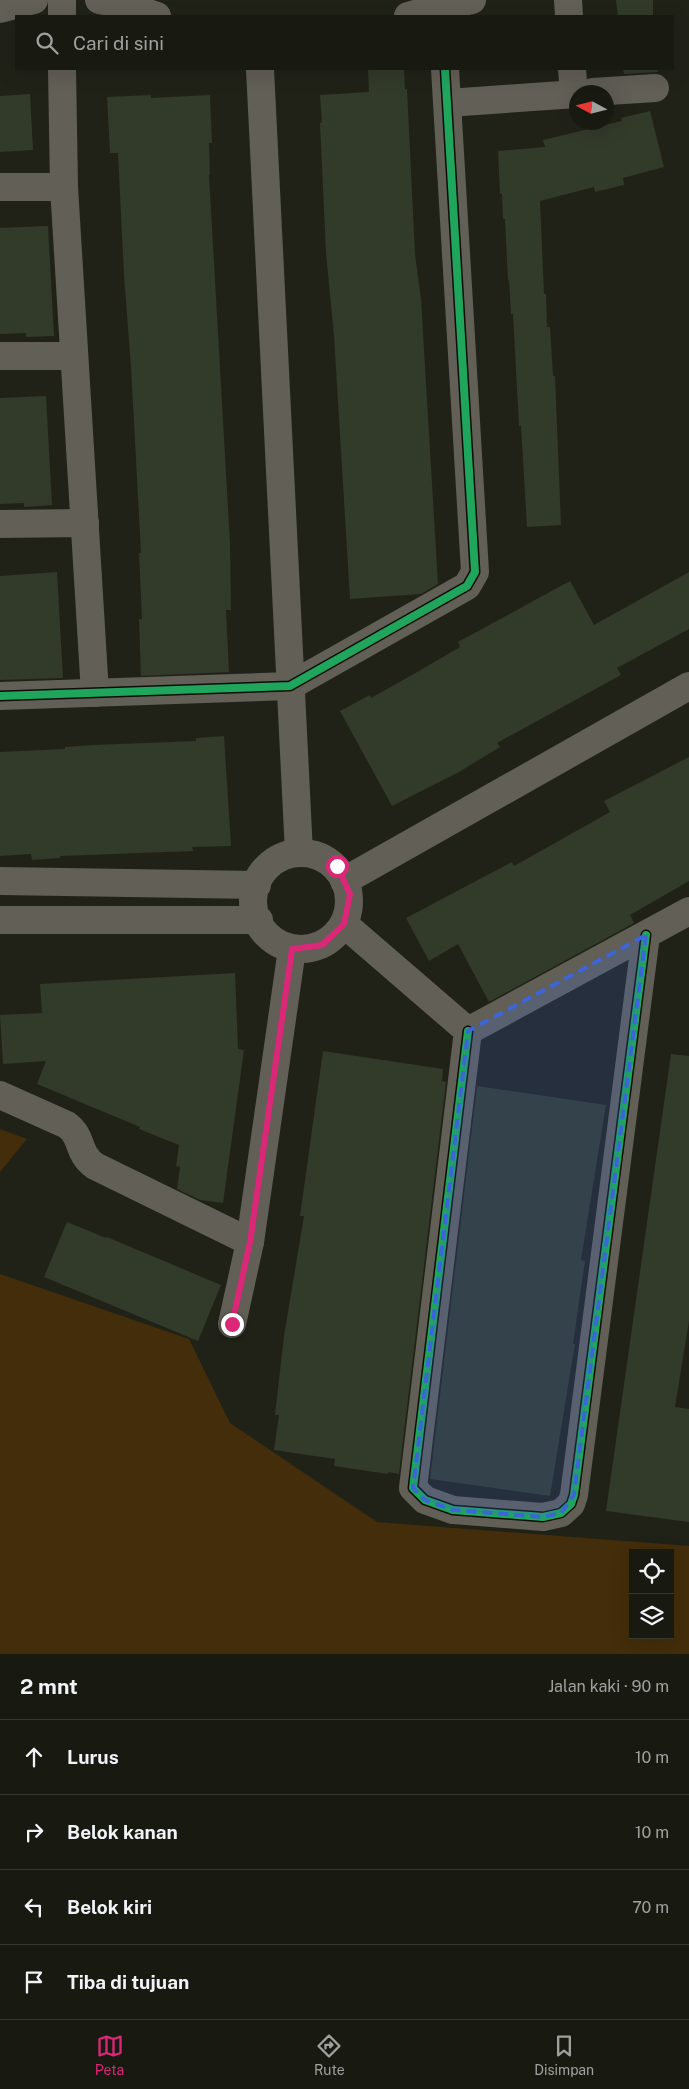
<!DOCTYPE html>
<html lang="id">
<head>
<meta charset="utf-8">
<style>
	:root { --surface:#181a12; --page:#252720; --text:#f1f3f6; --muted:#9fa19f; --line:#363832; --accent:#db2777 }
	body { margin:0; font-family:"Public Sans",sans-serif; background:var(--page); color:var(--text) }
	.controls { position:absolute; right:15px; bottom:15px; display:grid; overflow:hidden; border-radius:0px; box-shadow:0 5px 20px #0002 }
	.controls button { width:45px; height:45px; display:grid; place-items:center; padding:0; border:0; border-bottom:1px solid var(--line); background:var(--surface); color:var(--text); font:25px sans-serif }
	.compass { position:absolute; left:569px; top:85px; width:45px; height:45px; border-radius:50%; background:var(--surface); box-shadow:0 5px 20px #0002; rotate:277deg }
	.stop { position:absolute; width:15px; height:15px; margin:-11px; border:4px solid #db2777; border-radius:50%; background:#fff }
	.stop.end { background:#db2777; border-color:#fff; box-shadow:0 1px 5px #0008 }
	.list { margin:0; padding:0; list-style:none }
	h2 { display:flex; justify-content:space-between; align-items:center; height:65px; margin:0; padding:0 20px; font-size:21px }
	h2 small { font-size:16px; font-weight:400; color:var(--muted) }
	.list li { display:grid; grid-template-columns:32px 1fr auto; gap:15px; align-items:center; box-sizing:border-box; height:75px; padding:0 20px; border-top:1px solid var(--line) }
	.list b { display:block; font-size:19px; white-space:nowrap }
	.list em { font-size:16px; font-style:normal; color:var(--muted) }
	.icon { flex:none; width:28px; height:28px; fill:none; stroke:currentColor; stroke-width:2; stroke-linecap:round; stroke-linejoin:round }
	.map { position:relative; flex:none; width:689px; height:1654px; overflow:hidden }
	.search { position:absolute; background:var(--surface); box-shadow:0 5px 20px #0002; left:15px; right:15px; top:15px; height:55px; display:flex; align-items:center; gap:12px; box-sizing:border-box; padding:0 18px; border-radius:0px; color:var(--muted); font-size:19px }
	.sheet { height:365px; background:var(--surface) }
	nav { display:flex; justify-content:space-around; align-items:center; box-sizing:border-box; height:70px; border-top:1px solid var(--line); background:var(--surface); font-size:14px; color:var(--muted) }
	nav a { display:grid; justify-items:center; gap:2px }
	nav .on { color:var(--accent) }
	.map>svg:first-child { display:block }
	.green { fill:#432d0a; fill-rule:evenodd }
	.building { fill:#323a2a }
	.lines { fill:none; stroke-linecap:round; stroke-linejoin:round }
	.minor { stroke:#615f56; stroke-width:28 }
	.cycleway-casing { stroke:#0d0e07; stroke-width:11 }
	.cycleway { stroke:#20a55d; stroke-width:8 }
	.route { stroke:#db2777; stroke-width:6 }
	.marked { fill:#3b65d8; fill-opacity:0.2; stroke:#3b65d8; stroke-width:4; stroke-dasharray:10 6; stroke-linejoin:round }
</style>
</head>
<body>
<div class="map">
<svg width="689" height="1654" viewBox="0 0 689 1654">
	<rect width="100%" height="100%" fill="#202218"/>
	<!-- green -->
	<g class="green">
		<polygon points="0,1129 27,1139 0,1172"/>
		<path d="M0,1274L189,1339L230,1423L377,1522L689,1546V1654H0ZM633,1553H670V1635H633Z"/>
	</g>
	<!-- building -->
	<g class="building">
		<polygon points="616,0 653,0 653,16 618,16"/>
		<polygon points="368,69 404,69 405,89 407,89 415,254 421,299 438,584 421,594 350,599 334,336 326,253 320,123 322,122 320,95 369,92"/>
		<polygon points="623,69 658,69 658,72 624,74"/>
		<polygon points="30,94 33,150 0,152 0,96"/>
		<polygon points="151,95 151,98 210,95 212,143 209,143 210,174 209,175 230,543 231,610 226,610 229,672 141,676 139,619 142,619 139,553 141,553 131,367 124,275 118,153 110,153 107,97"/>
		<polygon points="650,111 664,167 623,178 624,185 595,192 594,187 540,201 544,294 546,294 547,327 550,327 553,376 555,376 561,525 527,527 521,426 519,426 513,314 511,314 509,280 508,281 505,219 503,219 502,194 500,194 498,151 545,147 543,140 622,121 621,118"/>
		<polygon points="48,226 54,336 26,337 26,333 0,334 0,228"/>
		<polygon points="46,396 52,505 24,507 24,503 0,504 0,398"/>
		<polygon points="57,572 63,678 0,680 0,576"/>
		<polygon points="689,572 689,629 617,668 621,675 497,743 500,747 459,772 392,806 340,711 370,695 371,698 419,671 460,647 458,642 570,581 594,625"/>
		<polygon points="224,736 231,846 192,847 193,851 60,856 60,858 32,860 31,854 0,856 0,752 65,749 65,747 94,745 196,741 196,738"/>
		<polygon points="689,757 689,881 630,915 634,923 489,1002 458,944 429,961 406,918 512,862 514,866 610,812 604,801"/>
		<polygon points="235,973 238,1049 244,1050 223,1203 200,1200 177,1189 180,1167 176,1166 179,1145 139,1129 140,1127 37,1084 46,1061 3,1064 0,1015 42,1013 40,984"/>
		<polygon points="323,1051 443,1069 442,1081 446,1082 399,1474 388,1472 388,1474 334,1466 335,1459 274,1450 279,1415 275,1415 284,1336 304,1216 300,1216"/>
		<polygon points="671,1054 689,1056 689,1321 675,1407 689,1409 689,1522 606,1511"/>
		<polygon points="477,1086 606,1105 581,1260 585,1261 573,1344 575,1344 550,1496 430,1479"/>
		<polygon points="67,1222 106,1238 107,1237 221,1285 198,1341 44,1277"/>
	</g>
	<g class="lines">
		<!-- minor -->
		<g class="minor">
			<polyline points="62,0 62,16"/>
			<polyline points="99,0 125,5 157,16"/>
			<polyline points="568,0 569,16"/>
			<polyline points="0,9 34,0"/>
			<polyline points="408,16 440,7 472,0"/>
			<polyline points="62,69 64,187 95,693"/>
			<polyline points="260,69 299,853"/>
			<polyline points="572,69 574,94"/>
			<polyline points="593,92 655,88"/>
			<polyline points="448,103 576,94"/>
			<polyline points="0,187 64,187"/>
			<polyline points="0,356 74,356"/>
			<polyline points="0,524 85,523"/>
			<polyline points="0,696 290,686 467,586 475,572 445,69"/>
			<circle cx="301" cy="901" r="48"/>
			<polyline points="0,881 257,885"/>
			<polyline points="344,881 689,686"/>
			<polyline points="0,920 259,920"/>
			<polyline points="344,924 468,1031 689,911"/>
			<polyline points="468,1031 413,1488 425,1500 453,1510 543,1517 561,1513 571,1504 574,1495 646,935"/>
			<path d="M0,1095L67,1125C84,1138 76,1152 95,1166L250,1242"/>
			<polyline points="232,1324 250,1242 292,949"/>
		</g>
		<defs>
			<g id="cycleway">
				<polyline points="0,696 290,686 467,586 475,572 445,69"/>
				<polyline points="468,1031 413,1488 425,1500 453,1510 543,1517 561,1513 571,1504 574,1495 646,935"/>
			</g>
		</defs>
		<!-- cycleway casing -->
		<use href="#cycleway" class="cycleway-casing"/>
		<!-- cycleway -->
		<use href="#cycleway" class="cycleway"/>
	</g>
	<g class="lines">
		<!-- route -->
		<polyline class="route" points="232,1324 250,1242 292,949 322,945 344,924 350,894 337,866"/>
	</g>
	<!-- marked area -->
	<path class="marked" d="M646,935L574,1495L561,1513L543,1517L453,1510L425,1500L413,1488L468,1031Z"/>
</svg>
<div class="controls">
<button><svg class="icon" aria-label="locate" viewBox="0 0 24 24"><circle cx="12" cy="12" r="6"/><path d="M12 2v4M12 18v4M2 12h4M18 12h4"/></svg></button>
<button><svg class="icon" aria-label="layers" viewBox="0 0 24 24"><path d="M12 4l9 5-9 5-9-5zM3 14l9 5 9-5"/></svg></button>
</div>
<svg class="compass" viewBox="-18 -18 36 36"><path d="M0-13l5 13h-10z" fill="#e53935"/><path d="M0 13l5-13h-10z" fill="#9fa19f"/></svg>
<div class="stop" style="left:337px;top:866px"></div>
<div class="stop end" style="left:232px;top:1324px"></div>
<div class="search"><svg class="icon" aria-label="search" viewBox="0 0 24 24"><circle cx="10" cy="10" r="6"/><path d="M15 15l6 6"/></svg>Cari di sini</div>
</div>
<section class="sheet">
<h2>2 mnt<small>Jalan kaki · 90 m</small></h2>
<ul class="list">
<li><svg class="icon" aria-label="ahead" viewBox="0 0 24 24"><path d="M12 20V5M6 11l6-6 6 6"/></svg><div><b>Lurus</b></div><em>10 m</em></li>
<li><svg class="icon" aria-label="right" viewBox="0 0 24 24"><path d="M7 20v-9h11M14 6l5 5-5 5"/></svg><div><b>Belok kanan</b></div><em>10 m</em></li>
<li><svg class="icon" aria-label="left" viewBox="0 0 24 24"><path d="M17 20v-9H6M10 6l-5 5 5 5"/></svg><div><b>Belok kiri</b></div><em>70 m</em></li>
<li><svg class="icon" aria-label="arrive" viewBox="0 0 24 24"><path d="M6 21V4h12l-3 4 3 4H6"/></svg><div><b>Tiba di tujuan</b></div></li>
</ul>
</section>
<nav>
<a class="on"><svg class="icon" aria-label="map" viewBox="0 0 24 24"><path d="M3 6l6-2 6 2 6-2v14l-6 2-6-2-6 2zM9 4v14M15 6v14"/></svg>Peta</a>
<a><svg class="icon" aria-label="directions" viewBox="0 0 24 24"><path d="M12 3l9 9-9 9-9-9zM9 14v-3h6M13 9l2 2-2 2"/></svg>Rute</a>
<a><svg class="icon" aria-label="saved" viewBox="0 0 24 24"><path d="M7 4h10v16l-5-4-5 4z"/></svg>Disimpan</a>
</nav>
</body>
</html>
